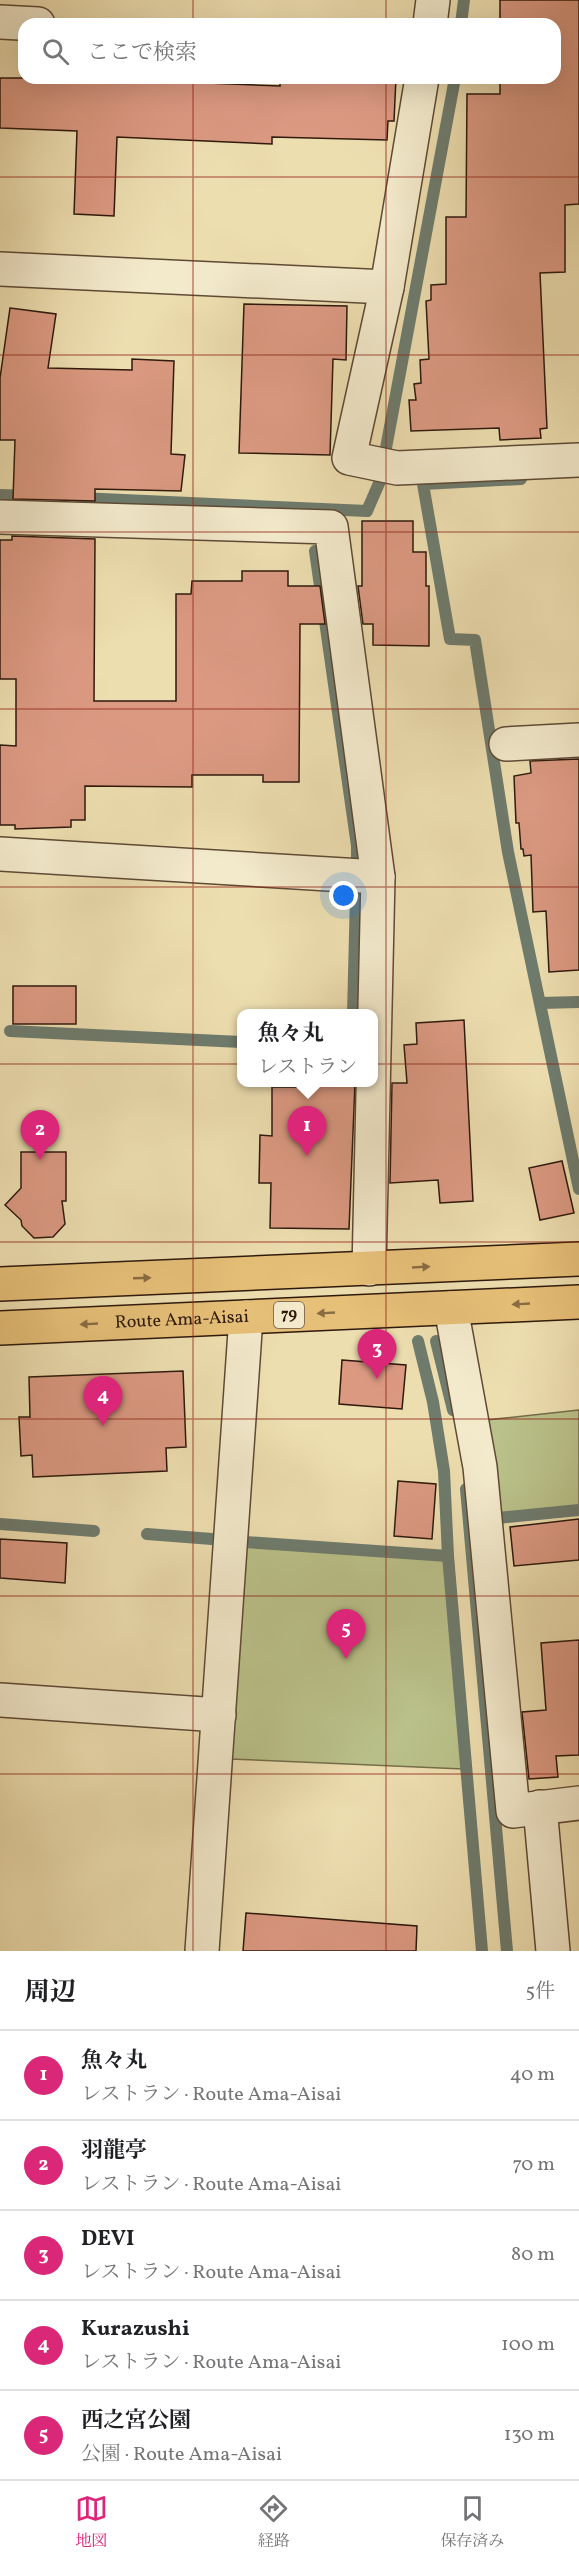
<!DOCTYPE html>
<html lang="ja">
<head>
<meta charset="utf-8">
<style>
	:root { --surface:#fff; --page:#f6f6f6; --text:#202124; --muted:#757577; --line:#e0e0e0; --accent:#db2777 }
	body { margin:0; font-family:Vollkorn,"Noto Serif JP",serif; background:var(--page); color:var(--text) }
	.you { position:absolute; left:344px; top:896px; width:21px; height:21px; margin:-15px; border:4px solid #fff; border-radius:50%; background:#1a73e8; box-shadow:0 0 0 9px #1a73e833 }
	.badge { display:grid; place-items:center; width:39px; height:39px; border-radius:50%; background:var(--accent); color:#fff; font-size:20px; font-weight:700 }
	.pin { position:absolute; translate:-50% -50px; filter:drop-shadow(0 2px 3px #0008) }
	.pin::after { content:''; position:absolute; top:32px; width:21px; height:18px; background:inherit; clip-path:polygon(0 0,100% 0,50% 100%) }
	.popup { position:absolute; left:237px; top:1009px; width:141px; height:78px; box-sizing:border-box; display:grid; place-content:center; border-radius:12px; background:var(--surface); filter:drop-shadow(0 2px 4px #0005); font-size:20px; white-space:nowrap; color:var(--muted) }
	.popup b { font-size:22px; color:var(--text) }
	.popup::after { content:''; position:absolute; left:50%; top:100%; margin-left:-12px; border:12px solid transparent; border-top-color:var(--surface) }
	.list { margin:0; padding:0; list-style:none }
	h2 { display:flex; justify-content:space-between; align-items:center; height:78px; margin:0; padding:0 24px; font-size:26px }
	h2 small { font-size:20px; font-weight:400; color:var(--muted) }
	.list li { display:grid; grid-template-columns:39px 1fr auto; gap:18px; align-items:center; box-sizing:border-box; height:90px; padding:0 24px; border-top:2px solid var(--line) }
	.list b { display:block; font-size:22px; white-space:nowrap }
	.list p { margin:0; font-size:20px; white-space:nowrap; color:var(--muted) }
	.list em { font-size:20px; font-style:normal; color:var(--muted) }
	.icon { flex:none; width:33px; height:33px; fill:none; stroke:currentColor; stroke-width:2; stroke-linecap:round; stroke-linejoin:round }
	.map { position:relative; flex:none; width:579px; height:1951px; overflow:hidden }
	.search { position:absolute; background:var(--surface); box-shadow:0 6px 24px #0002; left:18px; right:18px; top:18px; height:66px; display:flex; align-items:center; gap:15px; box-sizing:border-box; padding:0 21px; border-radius:18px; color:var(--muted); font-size:22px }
	.sheet { height:528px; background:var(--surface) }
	nav { display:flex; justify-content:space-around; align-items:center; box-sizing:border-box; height:84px; border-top:2px solid var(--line); background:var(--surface); font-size:16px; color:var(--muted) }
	nav a { display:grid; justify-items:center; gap:3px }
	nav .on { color:var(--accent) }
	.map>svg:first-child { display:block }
	.green { fill:#bac18a; stroke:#746d4b; stroke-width:1.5 }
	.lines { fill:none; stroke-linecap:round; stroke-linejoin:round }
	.stream { stroke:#6e7b6d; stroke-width:12 }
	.building { fill:#db9982; stroke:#2e190c; stroke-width:1.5 }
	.minor-casing { stroke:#5e4a35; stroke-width:36 }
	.primary-casing { stroke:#2e190c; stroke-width:36 }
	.minor { stroke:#f3eacc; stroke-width:33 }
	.primary { stroke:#e6bf78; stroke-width:33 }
	.oneway { fill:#8a6c42 }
	.grid { fill:none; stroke:#8f2418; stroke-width:1.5; stroke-opacity:0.55 }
	.labels { text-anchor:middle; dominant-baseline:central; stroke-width:4.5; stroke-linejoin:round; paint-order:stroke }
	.shield { fill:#f3eacc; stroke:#695846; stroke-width:1.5 }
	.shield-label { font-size:16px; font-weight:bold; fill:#2e190c }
	.street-label { font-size:18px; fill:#2e190c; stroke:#f3eacc }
</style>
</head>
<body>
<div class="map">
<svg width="579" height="1951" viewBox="0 0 579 1951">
	<rect width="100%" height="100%" fill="#eddeb0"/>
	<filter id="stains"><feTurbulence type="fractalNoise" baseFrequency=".00333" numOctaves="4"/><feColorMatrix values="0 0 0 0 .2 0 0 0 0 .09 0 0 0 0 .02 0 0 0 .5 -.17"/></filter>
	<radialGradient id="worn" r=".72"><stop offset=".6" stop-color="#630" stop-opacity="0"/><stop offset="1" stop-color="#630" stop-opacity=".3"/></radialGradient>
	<!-- green -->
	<g class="green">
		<polygon points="579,1410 579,1506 497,1514 486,1420"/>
		<polygon points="245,1544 445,1559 463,1769 230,1759"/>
	</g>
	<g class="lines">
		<!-- stream -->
		<g class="stream">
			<polyline points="461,24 464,0"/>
			<polyline points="386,448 455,78"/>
			<polyline points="521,479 423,484 450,639 475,640 508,852 579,1189"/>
			<polyline points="0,495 29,496"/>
			<polyline points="80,498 367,511 380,481"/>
			<polyline points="315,551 357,846 357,861"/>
			<polyline points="540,1003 579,1002"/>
			<polyline points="353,1014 356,894"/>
			<polyline points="10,1031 241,1042"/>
			<polyline points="418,1341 433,1402 444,1471 448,1556 482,1951"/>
			<polyline points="436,1341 453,1410"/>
			<polyline points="466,1489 507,1951"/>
			<polyline points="498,1518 579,1510"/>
			<polyline points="0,1524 94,1531"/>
			<polyline points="147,1534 212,1539"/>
			<polyline points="245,1542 448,1556"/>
		</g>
	</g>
	<!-- building -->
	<g class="building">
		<polygon points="500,0 579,0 579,204 565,205 565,272 540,273 547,428 540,429 541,438 500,440 499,428 411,431 409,400 416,400 414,384 421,383 420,360 429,359 426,301 431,300 431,285 446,284 446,217 466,217 467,94 500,94 500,78 555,78 555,24 500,24"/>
		<polygon points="0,78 157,78 157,81 280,86 280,78 396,78 394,121 388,121 387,140 272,137 272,144 117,137 114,216 74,214 77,131 0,128"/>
		<polygon points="244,304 347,306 346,360 333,359 330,455 239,453"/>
		<polygon points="10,308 56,314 48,368 132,370 132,359 174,361 171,454 185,455 181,491 95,489 95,501 13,499 15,440 0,440 0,378"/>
		<polygon points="362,521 413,521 413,552 426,552 426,586 429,586 429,646 373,645 373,624 363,624 358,586 362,586"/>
		<polygon points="12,536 95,539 94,701 176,701 176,594 191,594 192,581 242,581 242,571 288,571 288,586 320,586 325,624 300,624 299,782 263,782 263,775 192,775 192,787 85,786 85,820 71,820 71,827 15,829 15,825 0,825 0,745 16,746 16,679 0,679 0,540 12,540"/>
		<polygon points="579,759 579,970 549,972 546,911 533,912 531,855 524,856 523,849 521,849 519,823 516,823 514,776 531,773 530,761"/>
		<rect x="13" y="986" width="63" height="38"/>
		<polygon points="464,1020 473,1201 440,1203 438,1180 390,1183 392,1083 407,1083 404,1045 417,1044 416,1023"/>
		<polygon points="299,1083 355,1083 349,1229 270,1228 271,1183 259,1183 260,1135 272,1136 272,1087 299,1087"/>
		<polygon points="21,1152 66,1152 66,1201 62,1201 65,1224 53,1237 34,1238 22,1226 21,1220 5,1205 21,1188"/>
		<polygon points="562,1161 574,1213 540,1220 529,1168"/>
		<polygon points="342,1360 406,1365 402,1409 339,1404"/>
		<polygon points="183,1371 186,1447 166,1448 167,1471 33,1477 32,1455 21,1456 19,1417 30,1417 29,1377"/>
		<polygon points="398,1481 436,1484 432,1539 394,1536"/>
		<polygon points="579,1519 579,1560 514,1566 510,1527"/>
		<polygon points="0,1539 67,1543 65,1583 0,1578"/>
		<polygon points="579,1640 579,1755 556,1756 558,1777 529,1779 522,1712 546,1710 541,1643"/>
		<polygon points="246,1913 417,1926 416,1951 243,1951"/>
	</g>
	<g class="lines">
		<defs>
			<g id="minor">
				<polyline points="0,22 38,24"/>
				<polyline points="430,24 433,0"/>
				<polyline points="422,78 387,287 349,458 397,468 579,460"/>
				<polyline points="0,269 387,287"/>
				<polyline points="0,517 331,527 378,877 369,1269"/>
				<polyline points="506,744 579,740"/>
				<polyline points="0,854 378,877"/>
				<polyline points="451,1308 480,1467 513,1811 579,1803"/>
				<polyline points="0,1700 219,1715"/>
				<polyline points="540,1807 553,1951"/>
				<polyline points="202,1951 246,1317"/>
			</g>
			<g id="primary">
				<polyline points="0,1284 579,1259"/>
				<path id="s1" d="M0,1328L579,1302"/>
			</g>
		</defs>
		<!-- minor casing -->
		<use href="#minor" class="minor-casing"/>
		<!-- primary casing -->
		<use href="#primary" class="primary-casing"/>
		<!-- minor -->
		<use href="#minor" class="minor"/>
		<!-- primary -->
		<use href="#primary" class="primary"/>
	</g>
	<!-- one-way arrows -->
	<defs><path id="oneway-solid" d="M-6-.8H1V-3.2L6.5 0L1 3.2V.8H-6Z" transform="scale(1.5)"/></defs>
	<g class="oneway">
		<use href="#oneway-solid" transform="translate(421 1267) rotate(-3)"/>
		<use href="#oneway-solid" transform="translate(142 1278) rotate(-2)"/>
		<use href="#oneway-solid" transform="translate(521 1304) rotate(177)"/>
		<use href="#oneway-solid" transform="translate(326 1313) rotate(177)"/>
		<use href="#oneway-solid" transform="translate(89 1324) rotate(177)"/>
	</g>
	<!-- grid -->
	<path class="grid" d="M193,0V24M386,0V24M193,78V1951M386,78V1951M0,177H579M0,355H579M0,532H579M0,709H579M0,887H579M0,1064H579M0,1242H579M0,1419H579M0,1596H579M0,1774H579"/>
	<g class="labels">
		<!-- shield labels -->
		<rect class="shield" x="274" y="1302" width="30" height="26" rx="4.5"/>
		<g class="shield-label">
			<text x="289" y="1315">79</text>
		</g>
		<!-- street labels -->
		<g class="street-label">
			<text stroke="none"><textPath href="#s1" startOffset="182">Route Ama-Aisai</textPath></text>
		</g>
	</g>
	<rect width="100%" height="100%" filter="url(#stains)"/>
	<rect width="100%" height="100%" fill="url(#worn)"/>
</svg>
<div class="you"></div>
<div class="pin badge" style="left:307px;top:1156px">1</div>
<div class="popup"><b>魚々丸</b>レストラン</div>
<div class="pin badge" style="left:40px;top:1160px">2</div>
<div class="pin badge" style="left:377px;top:1379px">3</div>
<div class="pin badge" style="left:103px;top:1426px">4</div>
<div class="pin badge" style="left:346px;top:1659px">5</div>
<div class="search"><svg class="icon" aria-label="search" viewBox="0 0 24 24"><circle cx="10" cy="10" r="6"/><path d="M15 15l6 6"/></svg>ここで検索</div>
</div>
<section class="sheet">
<h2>周辺<small>5件</small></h2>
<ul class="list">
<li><span class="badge">1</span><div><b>魚々丸</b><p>レストラン · Route Ama-Aisai</p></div><em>40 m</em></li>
<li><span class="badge">2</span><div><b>羽龍亭</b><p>レストラン · Route Ama-Aisai</p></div><em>70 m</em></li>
<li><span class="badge">3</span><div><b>DEVI</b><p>レストラン · Route Ama-Aisai</p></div><em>80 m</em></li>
<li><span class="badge">4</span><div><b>Kurazushi</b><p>レストラン · Route Ama-Aisai</p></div><em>100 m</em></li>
<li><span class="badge">5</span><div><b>西之宮公園</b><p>公園 · Route Ama-Aisai</p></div><em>130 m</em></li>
</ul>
</section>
<nav>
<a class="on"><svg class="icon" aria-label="map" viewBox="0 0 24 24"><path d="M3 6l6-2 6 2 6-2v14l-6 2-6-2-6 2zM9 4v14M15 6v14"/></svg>地図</a>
<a><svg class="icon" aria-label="directions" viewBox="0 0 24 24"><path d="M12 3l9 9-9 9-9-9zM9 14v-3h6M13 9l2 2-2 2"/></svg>経路</a>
<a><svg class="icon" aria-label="saved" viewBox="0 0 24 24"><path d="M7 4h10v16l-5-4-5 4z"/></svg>保存済み</a>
</nav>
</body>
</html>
